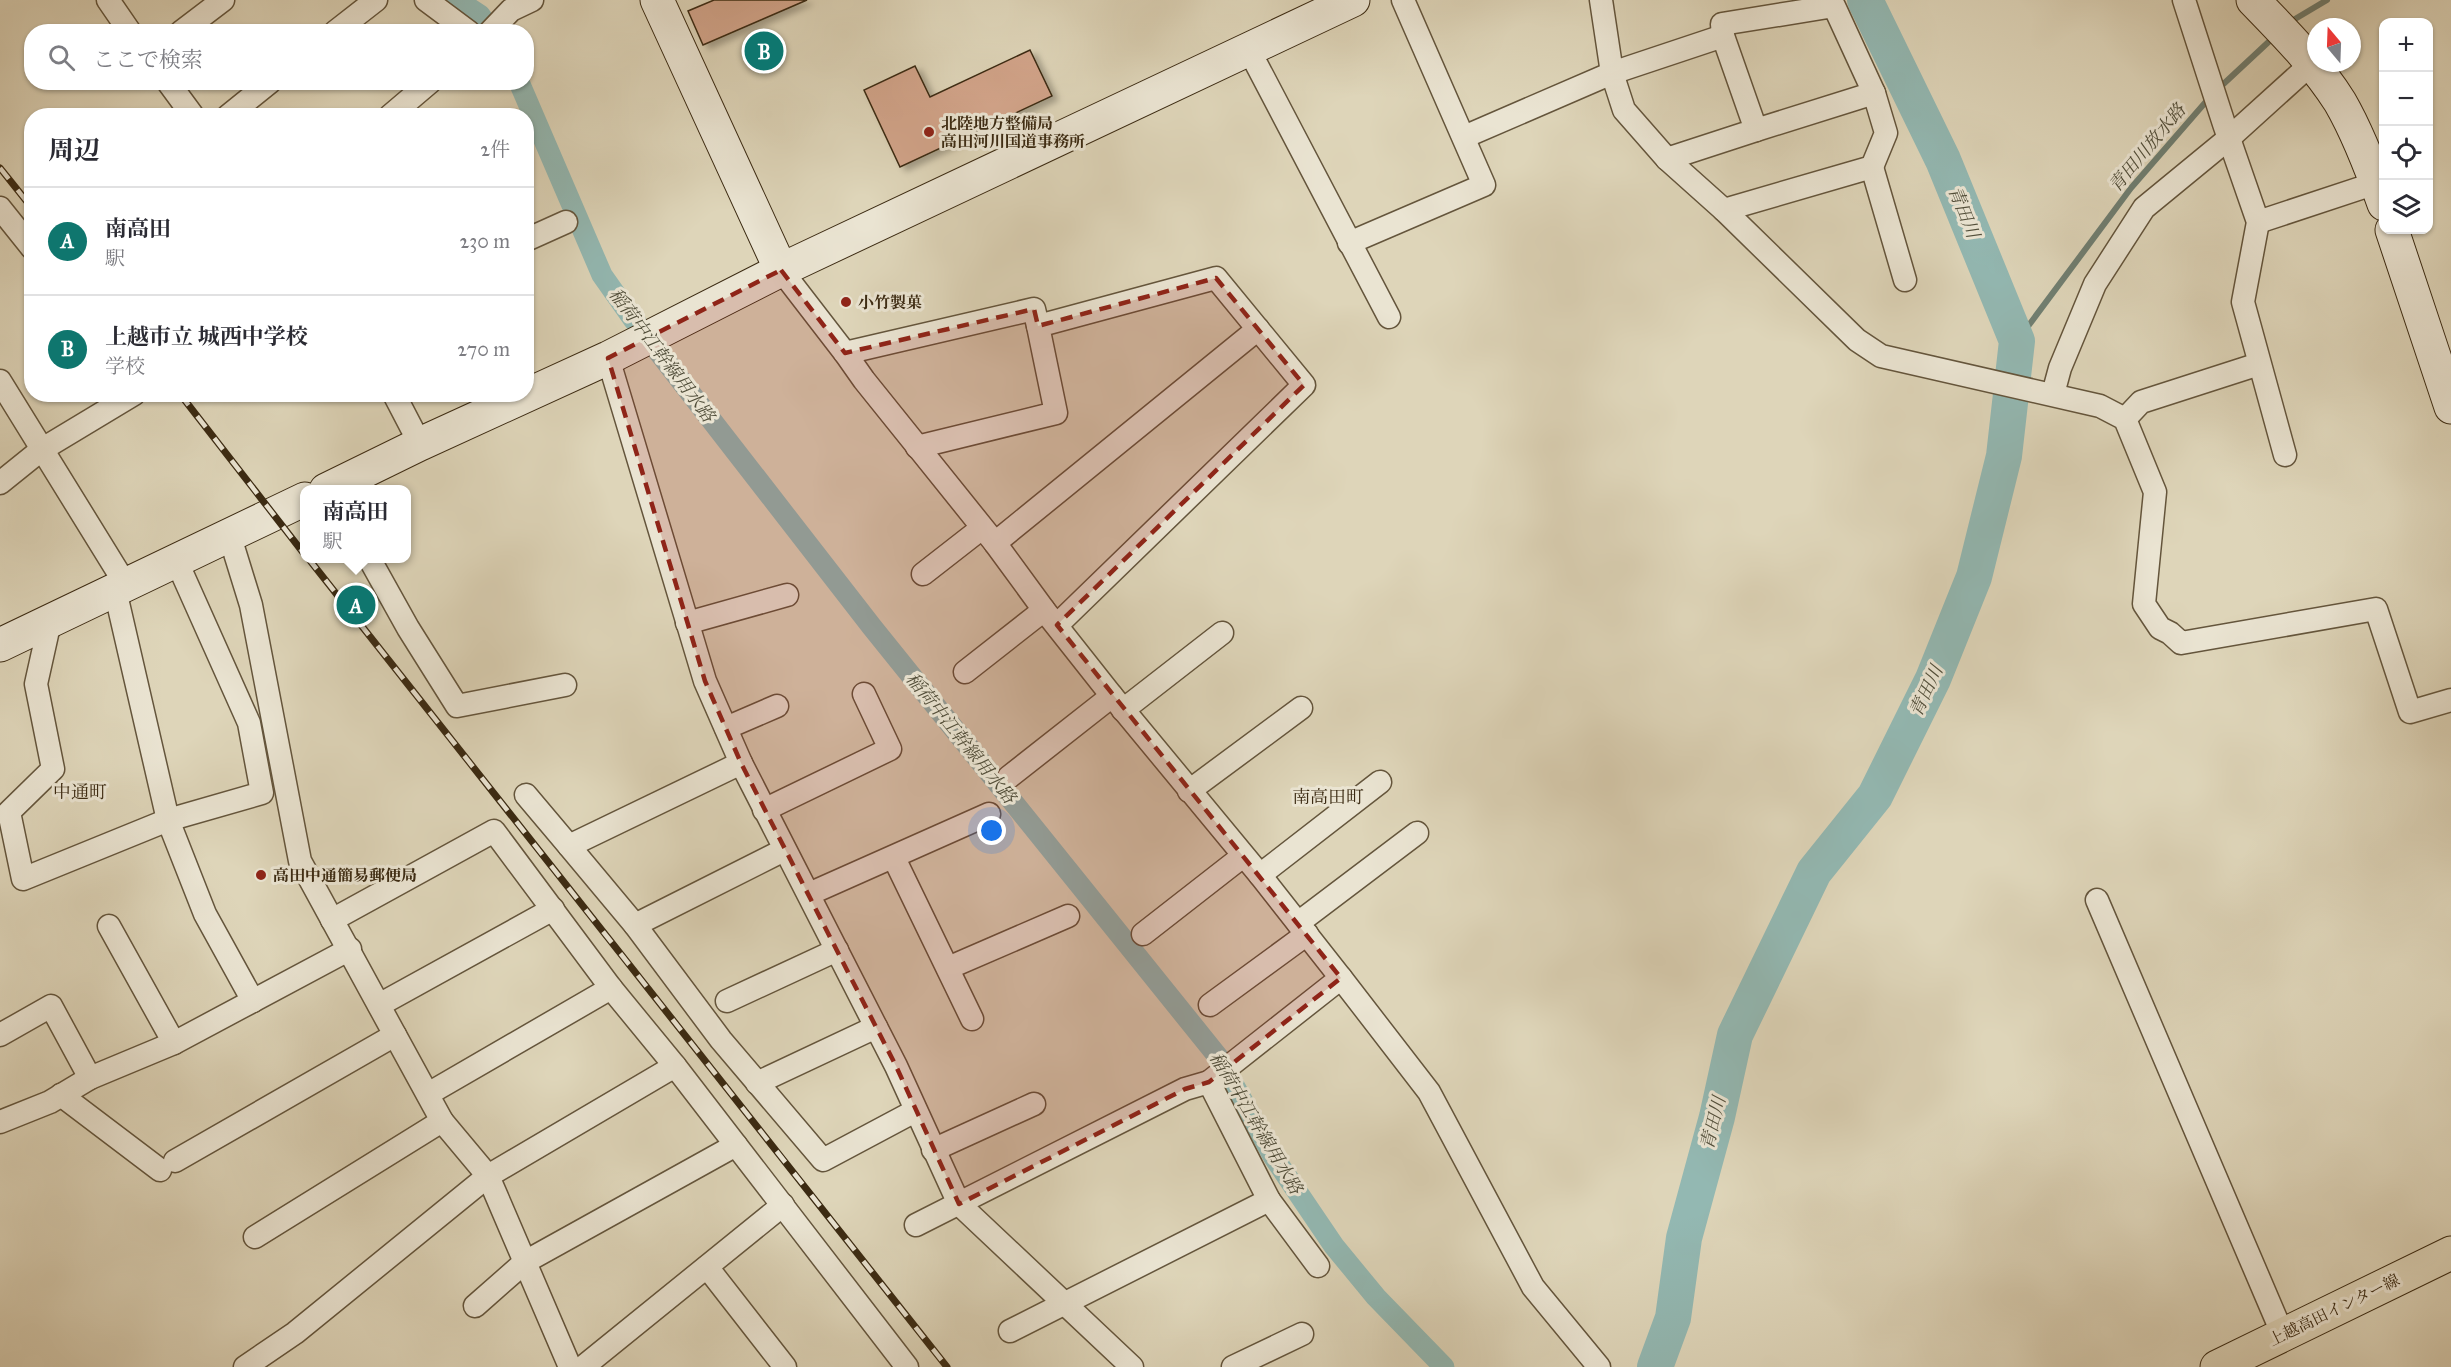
<!DOCTYPE html>
<html lang="ja">
<head>
<meta charset="utf-8">
<style>
	:root { --surface:#fff; --page:#f2f2f3; --text:#2b2b33; --muted:#7c7c81; --line:#e1e1e2; --accent:#0f766e }
	body { margin:0; font-family:"IM FELL Great Primer","Noto Serif JP",serif; background:var(--page); color:var(--text) }
	.controls { position:absolute; right:18px; top:18px; display:grid; overflow:hidden; border-radius:12px; box-shadow:0 2px 4px #0004 }
	.controls button { width:54px; height:54px; display:grid; place-items:center; padding:0; border:0; border-bottom:2px solid var(--line); background:var(--surface); color:var(--text); font:30px sans-serif }
	.compass { position:absolute; left:2307px; top:18px; width:54px; height:54px; border-radius:50%; background:var(--surface); box-shadow:0 2px 4px #0004; rotate:341deg }
	.you { position:absolute; left:992px; top:831px; width:21px; height:21px; margin:-15px; border:4px solid #fff; border-radius:50%; background:#1a73e8; box-shadow:0 0 0 9px #1a73e833 }
	.badge { display:grid; place-items:center; width:39px; height:39px; border-radius:50%; background:var(--accent); color:#fff; font-size:20px; font-weight:700 }
	.pin { position:absolute; translate:-50% -50%; border:3px solid #fff; box-shadow:0 2px 6px #0006 }
	.popup { position:absolute; left:300px; top:485px; width:111px; height:78px; box-sizing:border-box; display:grid; place-content:center; border-radius:12px; background:var(--surface); filter:drop-shadow(0 2px 4px #0005); font-size:20px; white-space:nowrap; color:var(--muted) }
	.popup b { font-size:22px; color:var(--text) }
	.popup::after { content:''; position:absolute; left:50%; top:100%; margin-left:-12px; border:12px solid transparent; border-top-color:var(--surface) }
	.list { margin:0; padding:0; list-style:none }
	h2 { display:flex; justify-content:space-between; align-items:center; height:78px; margin:0; padding:0 24px; font-size:26px }
	h2 small { font-size:20px; font-weight:400; color:var(--muted) }
	.list li { display:grid; grid-template-columns:39px 1fr auto; gap:18px; align-items:center; box-sizing:border-box; height:108px; padding:0 24px; border-top:2px solid var(--line) }
	.list b { display:block; font-size:22px; white-space:nowrap }
	.list p { margin:0; font-size:20px; white-space:nowrap; color:var(--muted) }
	.list em { font-size:20px; font-style:normal; color:var(--muted) }
	.icon { flex:none; width:33px; height:33px; fill:none; stroke:currentColor; stroke-width:2; stroke-linecap:round; stroke-linejoin:round }
	.map { position:relative; flex:none; width:2451px; height:1367px; overflow:hidden }
	.search { position:absolute; background:var(--surface); box-shadow:0 2px 4px #0004; left:24px; top:24px; width:510px; height:66px; display:flex; align-items:center; gap:15px; box-sizing:border-box; padding:0 21px; border-radius:24px; color:var(--muted); font-size:22px }
	.panel { position:absolute; background:var(--surface); box-shadow:0 2px 4px #0004; left:24px; top:108px; width:510px; height:294px; border-radius:24px }
	.map>svg:first-child { display:block }
	.lines { fill:none; stroke-linecap:round; stroke-linejoin:round }
	.stream { stroke:#707f72; stroke-width:6 }
	.canal { stroke:#93b8b2; stroke-width:21 }
	.river { stroke:#93b8b2; stroke-width:36 }
	.building { fill:#d2a48a; stroke:#3b2a12; stroke-width:1.5; filter:url(#shadow) }
	.street-casing { stroke:#64553c; stroke-width:25 }
	.secondary-casing { stroke:#3b2a12; stroke-width:35 }
	.primary-casing { stroke:#3b2a12; stroke-width:35 }
	.street { stroke:#eae4d2; stroke-width:22 }
	.secondary { stroke:#eae4d2; stroke-width:33 }
	.primary { stroke:#ded5b9; stroke-width:33 }
	.rail-casing { stroke:#3b2a12; stroke-width:7 }
	.rail { stroke:#eae4d2; stroke-width:4.5; stroke-dasharray:14; stroke-linecap:butt }
	.marked { fill:#8f2418; fill-opacity:0.2; stroke:#8f2418; stroke-width:4.5; stroke-dasharray:12 8; stroke-linejoin:round }
	.poi-dot { fill:#8f2418; stroke:#eae4d2; stroke-width:2 }
	.labels { text-anchor:middle; dominant-baseline:central; stroke-width:6; stroke-linejoin:round; paint-order:stroke }
	.poi-label { font-size:16px; font-weight:bold; fill:#3b2a12; stroke:#eae4d2; text-anchor:start }
	.street-label { font-size:16px; fill:#3b2a12; stroke:#eae4d2 }
	.water-label { font-size:18px; font-style:italic; fill:#514e3a; stroke:#eae4d2 }
	.neighbourhood-label { font-size:18px; fill:#3b2a12; stroke:#eae4d2 }
</style>
</head>
<body>
<div class="map">
<svg width="2451" height="1367" viewBox="0 0 2451 1367">
	<defs>
		<filter id="shadow"><feDropShadow dx="6" dy="4" stdDeviation="3" flood-color="#0004"/></filter>
	</defs>
	<rect width="100%" height="100%" fill="#ded5b9"/>
	<filter id="stains"><feTurbulence type="fractalNoise" baseFrequency=".00333" numOctaves="4"/><feColorMatrix values="0 0 0 0 .2 0 0 0 0 .09 0 0 0 0 .02 0 0 0 .5 -.17"/></filter>
	<radialGradient id="worn" r=".72"><stop offset=".6" stop-color="#630" stop-opacity="0"/><stop offset="1" stop-color="#630" stop-opacity=".3"/></radialGradient>
	<g class="lines">
		<!-- stream -->
		<g class="stream">
			<polyline points="2290,22 2327,0"/>
			<polyline points="2217,90 2276,35"/>
			<polyline points="2017,341 2131,188 2210,97"/>
		</g>
		<!-- canal -->
		<g class="canal">
			<polyline points="457,0 480,15 492,32"/>
			<polyline points="519,82 602,275 633,319 872,627 1219,1058 1273,1156 1334,1246 1376,1297 1444,1367"/>
		</g>
		<!-- river -->
		<polyline class="river" points="1655,1367 1673,1318 1684,1238 1717,1117 1735,1035 1814,872 1875,796 1933,679 1974,577 2004,456 2017,341 1943,160 1865,0"/>
	</g>
	<!-- building -->
	<g class="building">
		<polygon points="714,0 807,0 703,45 688,11"/>
		<polygon points="1030,50 1052,96 900,167 864,90 915,66 930,97"/>
	</g>
	<g class="lines">
		<defs>
			<g id="street">
				<polyline points="108,0 130,32"/>
				<polyline points="426,0 469,32"/>
				<polyline points="1601,0 1612,73 1624,110 1667,159 1724,210 1857,340 1881,356 2100,406 2125,419 2155,492 2144,604 2160,628 2170,633 2181,643 2376,609 2410,712 2451,700"/>
				<polyline points="2184,0 2224,124 2258,222 2243,302 2285,455"/>
				<polyline points="181,32 223,0"/>
				<polyline points="335,32 376,0"/>
				<polyline points="490,32 511,10 532,0"/>
				<polyline points="1723,36 1722,24 1834,6 1874,93 1756,130"/>
				<polyline points="1249,50 1389,317"/>
				<polyline points="168,82 193,116"/>
				<polyline points="228,116 270,82"/>
				<polyline points="390,116 430,82"/>
				<polyline points="1464,137 1612,73 1723,36 1756,130 1667,159"/>
				<polyline points="1872,167 1905,280"/>
				<polyline points="0,208 32,248"/>
				<polyline points="1724,210 1872,167 1886,133 1874,93"/>
				<polyline points="2258,222 2376,183"/>
				<polyline points="526,240 566,222"/>
				<polyline points="1349,243 1484,185 1403,0"/>
				<polyline points="781,270 845,353 864,380 995,543 1044,610 1112,696 1260,875 1341,978 1209,1082"/>
				<polyline points="845,353 1034,309 1038,326"/>
				<polyline points="608,358 705,681 741,763 896,1066 959,1204 1132,1367"/>
				<polyline points="0,381 126,585"/>
				<polyline points="394,394 420,444"/>
				<polyline points="2053,394 2060,368 2095,284 2144,208 2228,139 2312,63"/>
				<polyline points="2125,419 2141,402 2259,364"/>
				<polyline points="917,447 1056,413 1038,326 1216,278 1304,385 1057,625"/>
				<polyline points="0,483 41,450 134,394"/>
				<polyline points="995,543 1258,329"/>
				<polyline points="369,558 408,628 457,706 565,685"/>
				<polyline points="923,574 982,528"/>
				<polyline points="115,590 168,820 205,914 253,1001"/>
				<polyline points="50,621 36,684 53,769 9,812 23,879 168,820 262,793 249,723 177,562"/>
				<polyline points="687,623 787,595"/>
				<polyline points="965,672 1044,610"/>
				<polyline points="1123,710 1222,633"/>
				<polyline points="726,728 777,706"/>
				<polyline points="1009,777 1112,696"/>
				<polyline points="1189,791 1301,708"/>
				<polyline points="526,795 569,846 741,763"/>
				<polyline points="764,810 890,749 864,694"/>
				<polyline points="569,846 635,925 784,850"/>
				<polyline points="894,858 972,1019"/>
				<polyline points="1260,875 1380,782"/>
				<polyline points="809,894 989,814"/>
				<polyline points="2097,900 2283,1335"/>
				<polyline points="332,920 494,831 611,988 675,1066 907,1367"/>
				<polyline points="1298,923 1417,833"/>
				<polyline points="635,925 721,1040 823,1160 915,1111"/>
				<polyline points="109,926 174,1043"/>
				<polyline points="1143,934 1243,856"/>
				<polyline points="948,968 1068,916"/>
				<polyline points="1341,978 1429,1092 1533,1287 1599,1367"/>
				<polyline points="727,1001 837,950"/>
				<polyline points="379,1005 553,909"/>
				<polyline points="1210,1005 1307,934"/>
				<polyline points="0,1035 51,1006 90,1078"/>
				<polyline points="757,1083 876,1027"/>
				<polyline points="428,1094 611,988"/>
				<polyline points="61,1095 160,1170"/>
				<polyline points="442,1121 488,1176 570,1367"/>
				<polyline points="0,1122 50,1102 90,1078 174,1043 350,949"/>
				<polyline points="933,1150 1034,1104"/>
				<polyline points="175,1161 395,1035 300,861 251,605 230,537"/>
				<polyline points="1269,1200 1318,1266"/>
				<polyline points="916,1225 1185,1089 1209,1082 1269,1200 1010,1331"/>
				<polyline points="255,1237 442,1121 395,1035"/>
				<polyline points="707,1267 785,1367"/>
				<polyline points="475,1306 525,1262 736,1145"/>
				<polyline points="245,1367 295,1333 488,1176 675,1066"/>
				<polyline points="583,1367 783,1205"/>
				<polyline points="1233,1367 1302,1334"/>
			</g>
			<g id="secondary">
				<polyline points="657,0 781,270"/>
				<path d="M2253,0C2284,32 2316,64 2340,102C2358,133 2372,170 2384,204"/>
				<polyline points="2392,230 2451,407"/>
				<polyline points="326,490 420,444 608,358 781,270 1353,0"/>
				<polyline points="0,645 305,499"/>
			</g>
			<polyline id="primary" points="2217,1367 2451,1253"/>
		</defs>
		<!-- street casing -->
		<use href="#street" class="street-casing"/>
		<!-- secondary casing -->
		<use href="#secondary" class="secondary-casing"/>
		<!-- primary casing -->
		<use href="#primary" class="primary-casing"/>
		<!-- street -->
		<use href="#street" class="street"/>
		<!-- secondary -->
		<use href="#secondary" class="secondary"/>
		<!-- primary -->
		<use href="#primary" class="primary"/>
		<defs>
			<g id="rail">
				<polyline points="0,168 32,208"/>
				<polyline points="180,394 305,555"/>
				<polyline points="308,558 947,1367"/>
			</g>
		</defs>
		<!-- rail casing -->
		<use href="#rail" class="rail-casing"/>
		<!-- rail -->
		<use href="#rail" class="rail"/>
	</g>
	<!-- marked area -->
	<path class="marked" d="M781,270L845,353L1034,309L1038,326L1216,278L1304,385L1057,625L1341,978L1209,1082L1185,1089L959,1204L896,1066L741,763L705,681L608,358Z"/>
	<!-- markers -->
	<g class="poi-dot">
		<circle cx="929" cy="132" r="6"/>
		<circle cx="846" cy="302" r="6"/>
		<circle cx="261" cy="875" r="6"/>
	</g>
	<g class="labels">
		<!-- poi labels -->
		<g class="poi-label">
			<text x="941" y="123">北陸地方整備局<tspan x="941" dy="18">高田河川国道事務所</tspan></text>
			<text x="858" y="302">小竹製菓</text>
			<text x="273" y="875">高田中通簡易郵便局</text>
		</g>
		<!-- street labels -->
		<g class="street-label">
			<text transform="translate(2334 1310) rotate(-26)">上越高田インター線</text>
		</g>
		<!-- water labels -->
		<g class="water-label">
			<text transform="translate(2147 148) rotate(-50)">青田川放水路</text>
			<text transform="translate(1964 212) rotate(68)">青田川</text>
			<text transform="translate(662 355) rotate(53)">稲荷中江幹線用水路</text>
			<text transform="translate(1926 691) rotate(-65)">青田川</text>
			<text transform="translate(961 738) rotate(51)">稲荷中江幹線用水路</text>
			<text transform="translate(1256 1123) rotate(59)">稲荷中江幹線用水路</text>
			<text transform="translate(1713 1123) rotate(-76)">青田川</text>
		</g>
		<!-- neighbourhood labels -->
		<g class="neighbourhood-label">
			<text x="80" y="792">中通町</text>
			<text x="1328" y="797">南高田町</text>
		</g>
	</g>
	<rect width="100%" height="100%" filter="url(#stains)"/>
	<rect width="100%" height="100%" fill="url(#worn)"/>
</svg>
<div class="controls">
<button>+</button>
<button>−</button>
<button><svg class="icon" aria-label="locate" viewBox="0 0 24 24"><circle cx="12" cy="12" r="6"/><path d="M12 2v4M12 18v4M2 12h4M18 12h4"/></svg></button>
<button><svg class="icon" aria-label="layers" viewBox="0 0 24 24"><path d="M12 4l9 5-9 5-9-5zM3 14l9 5 9-5"/></svg></button>
</div>
<svg class="compass" viewBox="-18 -18 36 36"><path d="M0-13l5 13h-10z" fill="#e53935"/><path d="M0 13l5-13h-10z" fill="#7c7c81"/></svg>
<div class="you"></div>
<div class="pin badge" style="left:356px;top:605px">A</div>
<div class="popup"><b>南高田</b>駅</div>
<div class="pin badge" style="left:764px;top:51px">B</div>
<div class="search"><svg class="icon" aria-label="search" viewBox="0 0 24 24"><circle cx="10" cy="10" r="6"/><path d="M15 15l6 6"/></svg>ここで検索</div>
<section class="panel">
<h2>周辺<small>2件</small></h2>
<ul class="list">
<li><span class="badge">A</span><div><b>南高田</b><p>駅</p></div><em>230 m</em></li>
<li><span class="badge">B</span><div><b>上越市立 城西中学校</b><p>学校</p></div><em>270 m</em></li>
</ul>
</section>
</div>
</body>
</html>
